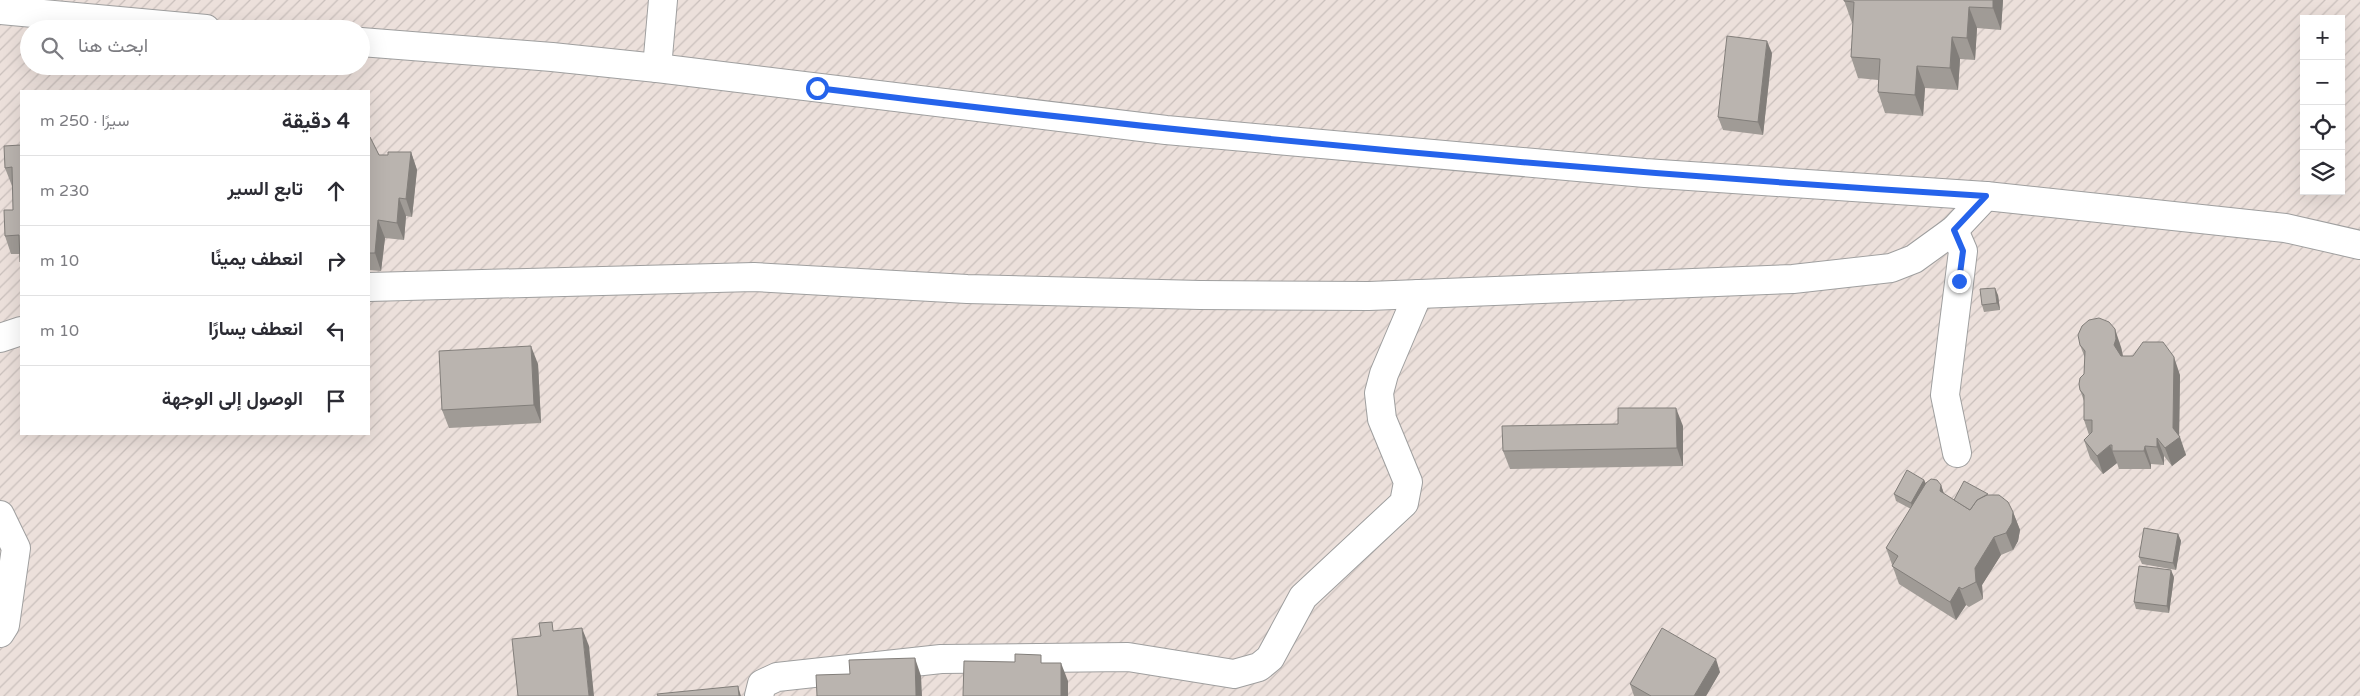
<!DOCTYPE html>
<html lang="ar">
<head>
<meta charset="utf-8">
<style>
	:root { --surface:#fff; --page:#f2f2f3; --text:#2b2b33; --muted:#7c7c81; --line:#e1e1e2 }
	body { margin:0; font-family:"Varela Round",Vazirmatn,sans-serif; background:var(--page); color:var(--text); direction:rtl }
	.controls { position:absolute; right:15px; top:15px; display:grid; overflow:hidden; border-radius:0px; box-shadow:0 5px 20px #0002 }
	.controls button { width:45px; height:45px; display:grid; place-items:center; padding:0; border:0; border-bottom:1px solid var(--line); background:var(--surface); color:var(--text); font:25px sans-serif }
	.stop { position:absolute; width:15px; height:15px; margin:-11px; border:4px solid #2563eb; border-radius:50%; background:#fff }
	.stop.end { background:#2563eb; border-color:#fff; box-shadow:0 1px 5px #0008 }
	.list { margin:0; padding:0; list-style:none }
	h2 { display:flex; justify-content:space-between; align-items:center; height:65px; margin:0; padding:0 20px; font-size:21px }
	h2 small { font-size:16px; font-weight:400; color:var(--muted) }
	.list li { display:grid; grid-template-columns:32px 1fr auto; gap:15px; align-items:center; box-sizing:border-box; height:70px; padding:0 20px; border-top:1px solid var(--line) }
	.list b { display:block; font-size:19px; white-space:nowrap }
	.list em { font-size:16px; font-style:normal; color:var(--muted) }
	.icon { flex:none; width:28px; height:28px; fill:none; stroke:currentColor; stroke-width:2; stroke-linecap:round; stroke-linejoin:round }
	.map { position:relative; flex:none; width:2360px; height:696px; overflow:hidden; direction:ltr }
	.search { position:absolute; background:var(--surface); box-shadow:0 5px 20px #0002; left:20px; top:20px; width:350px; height:55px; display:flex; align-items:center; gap:12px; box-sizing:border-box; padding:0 18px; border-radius:28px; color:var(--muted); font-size:19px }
	.panel { position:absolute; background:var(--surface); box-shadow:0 5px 20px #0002; left:20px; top:90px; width:350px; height:345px; border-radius:0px; direction:rtl }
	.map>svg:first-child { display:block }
	.military { fill:url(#military-furrows); fill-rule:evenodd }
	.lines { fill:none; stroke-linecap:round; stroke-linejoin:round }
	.minor-casing { stroke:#9f9f9f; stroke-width:30 }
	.minor { stroke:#fff; stroke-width:28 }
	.wall { fill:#a09b96 }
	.shaded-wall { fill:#827e7a }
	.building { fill:#bab4af; stroke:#827e7a }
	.route { stroke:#2563eb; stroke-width:6 }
</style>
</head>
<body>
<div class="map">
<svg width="2360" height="696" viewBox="0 0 2360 696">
	<defs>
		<pattern id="military-furrows" width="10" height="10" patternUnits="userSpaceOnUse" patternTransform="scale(1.25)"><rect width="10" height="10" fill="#ece0db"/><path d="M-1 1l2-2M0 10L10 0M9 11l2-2" fill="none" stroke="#cac0bc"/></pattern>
	</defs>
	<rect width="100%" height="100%" fill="#f1eeea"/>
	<!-- military -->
	<path class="military" d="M0,0H2360V696H0ZM2304,19H2341V191H2304ZM29,29H361V66H29ZM21,91H369V434H21Z"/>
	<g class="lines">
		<defs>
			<g id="minor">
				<polyline points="0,10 206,29"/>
				<polyline points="361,42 552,57 657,68 1166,130 1645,173 1986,196 2285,228 2360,245"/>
				<polyline points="657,68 663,0"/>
				<polyline points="1954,230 1963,251 1945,395 1957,453"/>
				<polyline points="369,287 754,277 967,289 1200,295 1369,296 1793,279 1891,268 1914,259 1954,230 1986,196"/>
				<polyline points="0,338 21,331"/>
				<polyline points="0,515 16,548 5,625 0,633"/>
				<polyline points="759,696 762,684 777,677 941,659 1128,657 1234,674 1259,667 1270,658 1303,597 1404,503 1408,482 1382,419 1379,393 1384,374 1418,294"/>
			</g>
		</defs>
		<!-- minor casing -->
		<use href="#minor" class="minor-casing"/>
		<!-- minor -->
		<use href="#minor" class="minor"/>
	</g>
	<!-- wall -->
	<g class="wall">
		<polygon points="1844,0 2003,0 2001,30 1977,28 1975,60 1960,59 1958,90 1925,88 1923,116 1885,113 1878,92 1878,80 1858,78 1851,57 1853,23 1852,23"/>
		<polygon points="1772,53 1763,135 1723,130 1718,117"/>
		<polygon points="369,138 379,155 388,155 411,152 417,170 412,217 406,216 404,240 385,238 381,271 369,270"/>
		<polygon points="21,145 21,265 20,262 20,254 11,254 5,236 13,210 13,185 12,186 5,168"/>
		<polygon points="1998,295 2000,310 1984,312 1982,305"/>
		<polygon points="2080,345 2121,347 2123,356 2180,375 2179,437 2186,455 2172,466 2164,456 2164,465 2151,464 2151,469 2119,469 2117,463 2103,474 2090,458 2084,440 2089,435 2084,420 2084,401 2080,390 2084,374 2085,358"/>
		<polygon points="538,364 541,423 449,428 442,410"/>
		<polygon points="1618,424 1683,426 1683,466 1510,469 1503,451"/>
		<polygon points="1924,480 1926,484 1941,485 1944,494 1954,500 1988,495 2013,512 2020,530 2018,541 2013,550 2001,555 1982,585 1983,599 1969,607 1966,605 1956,620 1899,584 1886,548 1911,509 1896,501 1894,494"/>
		<polygon points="2178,534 2181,541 2176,570 2142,564 2139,557"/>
		<polygon points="2174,577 2169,613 2136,609 2134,602"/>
		<polygon points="1720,672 1706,696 1634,696 1630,684"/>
	</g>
	<!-- shaded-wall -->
	<g class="shaded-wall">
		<polygon points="1993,0 2003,0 2001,30 1993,8"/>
		<polygon points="1969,7 1977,28 1975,60 1967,38"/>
		<polygon points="1952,37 1960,59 1958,90 1950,68"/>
		<polygon points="1767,41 1772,53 1763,135 1758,122"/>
		<polygon points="1917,66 1925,88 1923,116 1915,95"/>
		<polygon points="411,152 417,170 412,217 406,199"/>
		<polygon points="399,198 406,216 404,240 397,223"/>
		<polygon points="378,220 385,238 381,271 375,253"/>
		<polygon points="1995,288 1998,295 2000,310 1997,303"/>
		<polygon points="2115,329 2121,347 2123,357 2121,363 2114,345"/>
		<polygon points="531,346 538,364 541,423 534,405"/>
		<polygon points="2174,357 2180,375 2179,438 2180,437 2186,455 2172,466 2165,448 2173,428"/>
		<polygon points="1676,408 1683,426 1683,466 1677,448"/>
		<polygon points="2157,438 2164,456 2164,465 2157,447"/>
		<polygon points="2110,445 2117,463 2103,474 2097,456"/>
		<polygon points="2145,446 2151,464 2151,469 2144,451"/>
		<polygon points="1924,480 1927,486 1913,510 1911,503"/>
		<polygon points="1941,485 1947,503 1940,491"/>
		<polygon points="2013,512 2020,530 2018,541 2013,550 2006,533"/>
		<polygon points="2178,534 2181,541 2176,570 2173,563"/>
		<polygon points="1994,537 2001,555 1982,585 1983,599 1976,582 1975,568"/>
		<polygon points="2171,570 2174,577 2169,613 2167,606"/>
		<polygon points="1959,587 1966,605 1956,620 1950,602"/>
		<polygon points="582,628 589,646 594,696 589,696"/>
		<polygon points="915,658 921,676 922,696 916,696"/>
		<polygon points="1716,659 1720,672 1706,696 1694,696"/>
		<polygon points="1061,663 1068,681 1068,696 1061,696"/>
		<polygon points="738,686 740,693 741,696 739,696"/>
	</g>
	<!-- building -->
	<g class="building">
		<polygon points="1844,0 1993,0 1993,8 1969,7 1967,38 1952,37 1950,68 1917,66 1915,95 1878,92 1880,59 1851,57 1854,2 1844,1"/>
		<polygon points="1727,36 1767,41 1758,122 1718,117"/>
		<polygon points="370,137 379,155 388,155 388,152 411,152 406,199 399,198 397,223 378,220 375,253 369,253 369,138"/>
		<polygon points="21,145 21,262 20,262 19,235 5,236 4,210 13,210 12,167 5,168 4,146"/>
		<polygon points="1995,288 1997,303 1982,305 1980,289"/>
		<polygon points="2099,318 2109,322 2115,329 2116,339 2114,345 2121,356 2133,356 2143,342 2163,342 2174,357 2173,428 2180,437 2165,448 2157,438 2157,447 2145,446 2144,451 2112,451 2112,445 2110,445 2097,456 2084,440 2092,432 2092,420 2084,420 2084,395 2080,390 2079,384 2080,378 2084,374 2085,351 2080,345 2078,335 2082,326 2089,320"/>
		<polygon points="531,346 534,405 442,410 439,351"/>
		<polygon points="1618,408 1676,408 1677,448 1503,451 1502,426 1618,424"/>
		<polygon points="1907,470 1924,480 1911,503 1894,494"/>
		<polygon points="1931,479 1937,480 1941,485 1940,491 1970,510 1977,500 1987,495 1999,495 2008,502 2013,512 2012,523 2006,533 1994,537 1975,568 1976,582 1962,589 1959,587 1950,602 1892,566 1898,556 1886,548 1926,483"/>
		<polygon points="1964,481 1988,494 1977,500 1970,510 1954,500"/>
		<polygon points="2144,528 2178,534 2173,563 2139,557"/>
		<polygon points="2139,566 2171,570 2167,606 2134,602"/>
		<polygon points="552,622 553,631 582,628 589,696 518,696 512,639 541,636 539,623"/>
		<polygon points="1662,628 1716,659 1694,696 1651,696 1630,684"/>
		<polygon points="1015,654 1041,655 1041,663 1061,663 1061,696 963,696 964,661 1015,662"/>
		<polygon points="915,658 916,696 817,696 816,675 850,674 849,660"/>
		<polygon points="738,686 739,696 658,696 657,694"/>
	</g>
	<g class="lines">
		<!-- route -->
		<path class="route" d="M817,88C1205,137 1595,172 1986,196L1954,230L1963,251L1959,281"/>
	</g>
</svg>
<div class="controls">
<button>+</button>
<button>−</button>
<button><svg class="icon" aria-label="locate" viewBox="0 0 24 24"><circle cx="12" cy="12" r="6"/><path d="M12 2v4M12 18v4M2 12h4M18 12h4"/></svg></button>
<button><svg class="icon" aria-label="layers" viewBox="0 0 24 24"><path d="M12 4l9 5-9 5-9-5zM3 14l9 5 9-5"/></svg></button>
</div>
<div class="stop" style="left:817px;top:88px"></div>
<div class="stop end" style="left:1959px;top:281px"></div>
<div class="search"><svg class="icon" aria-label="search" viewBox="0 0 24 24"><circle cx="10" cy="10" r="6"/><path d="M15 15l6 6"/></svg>ابحث هنا</div>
<section class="panel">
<h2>4 دقيقة<small>سيرًا · 250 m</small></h2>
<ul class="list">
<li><svg class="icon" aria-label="ahead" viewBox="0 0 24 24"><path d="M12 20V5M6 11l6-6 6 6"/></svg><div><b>تابع السير</b></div><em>230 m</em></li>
<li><svg class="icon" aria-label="right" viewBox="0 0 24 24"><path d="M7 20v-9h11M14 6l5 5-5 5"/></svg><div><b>انعطف يمينًا</b></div><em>10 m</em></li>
<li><svg class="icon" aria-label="left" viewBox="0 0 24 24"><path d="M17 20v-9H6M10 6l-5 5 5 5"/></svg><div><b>انعطف يسارًا</b></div><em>10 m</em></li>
<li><svg class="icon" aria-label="arrive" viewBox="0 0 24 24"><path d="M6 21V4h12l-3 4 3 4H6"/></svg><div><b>الوصول إلى الوجهة</b></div></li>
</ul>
</section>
</div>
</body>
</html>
